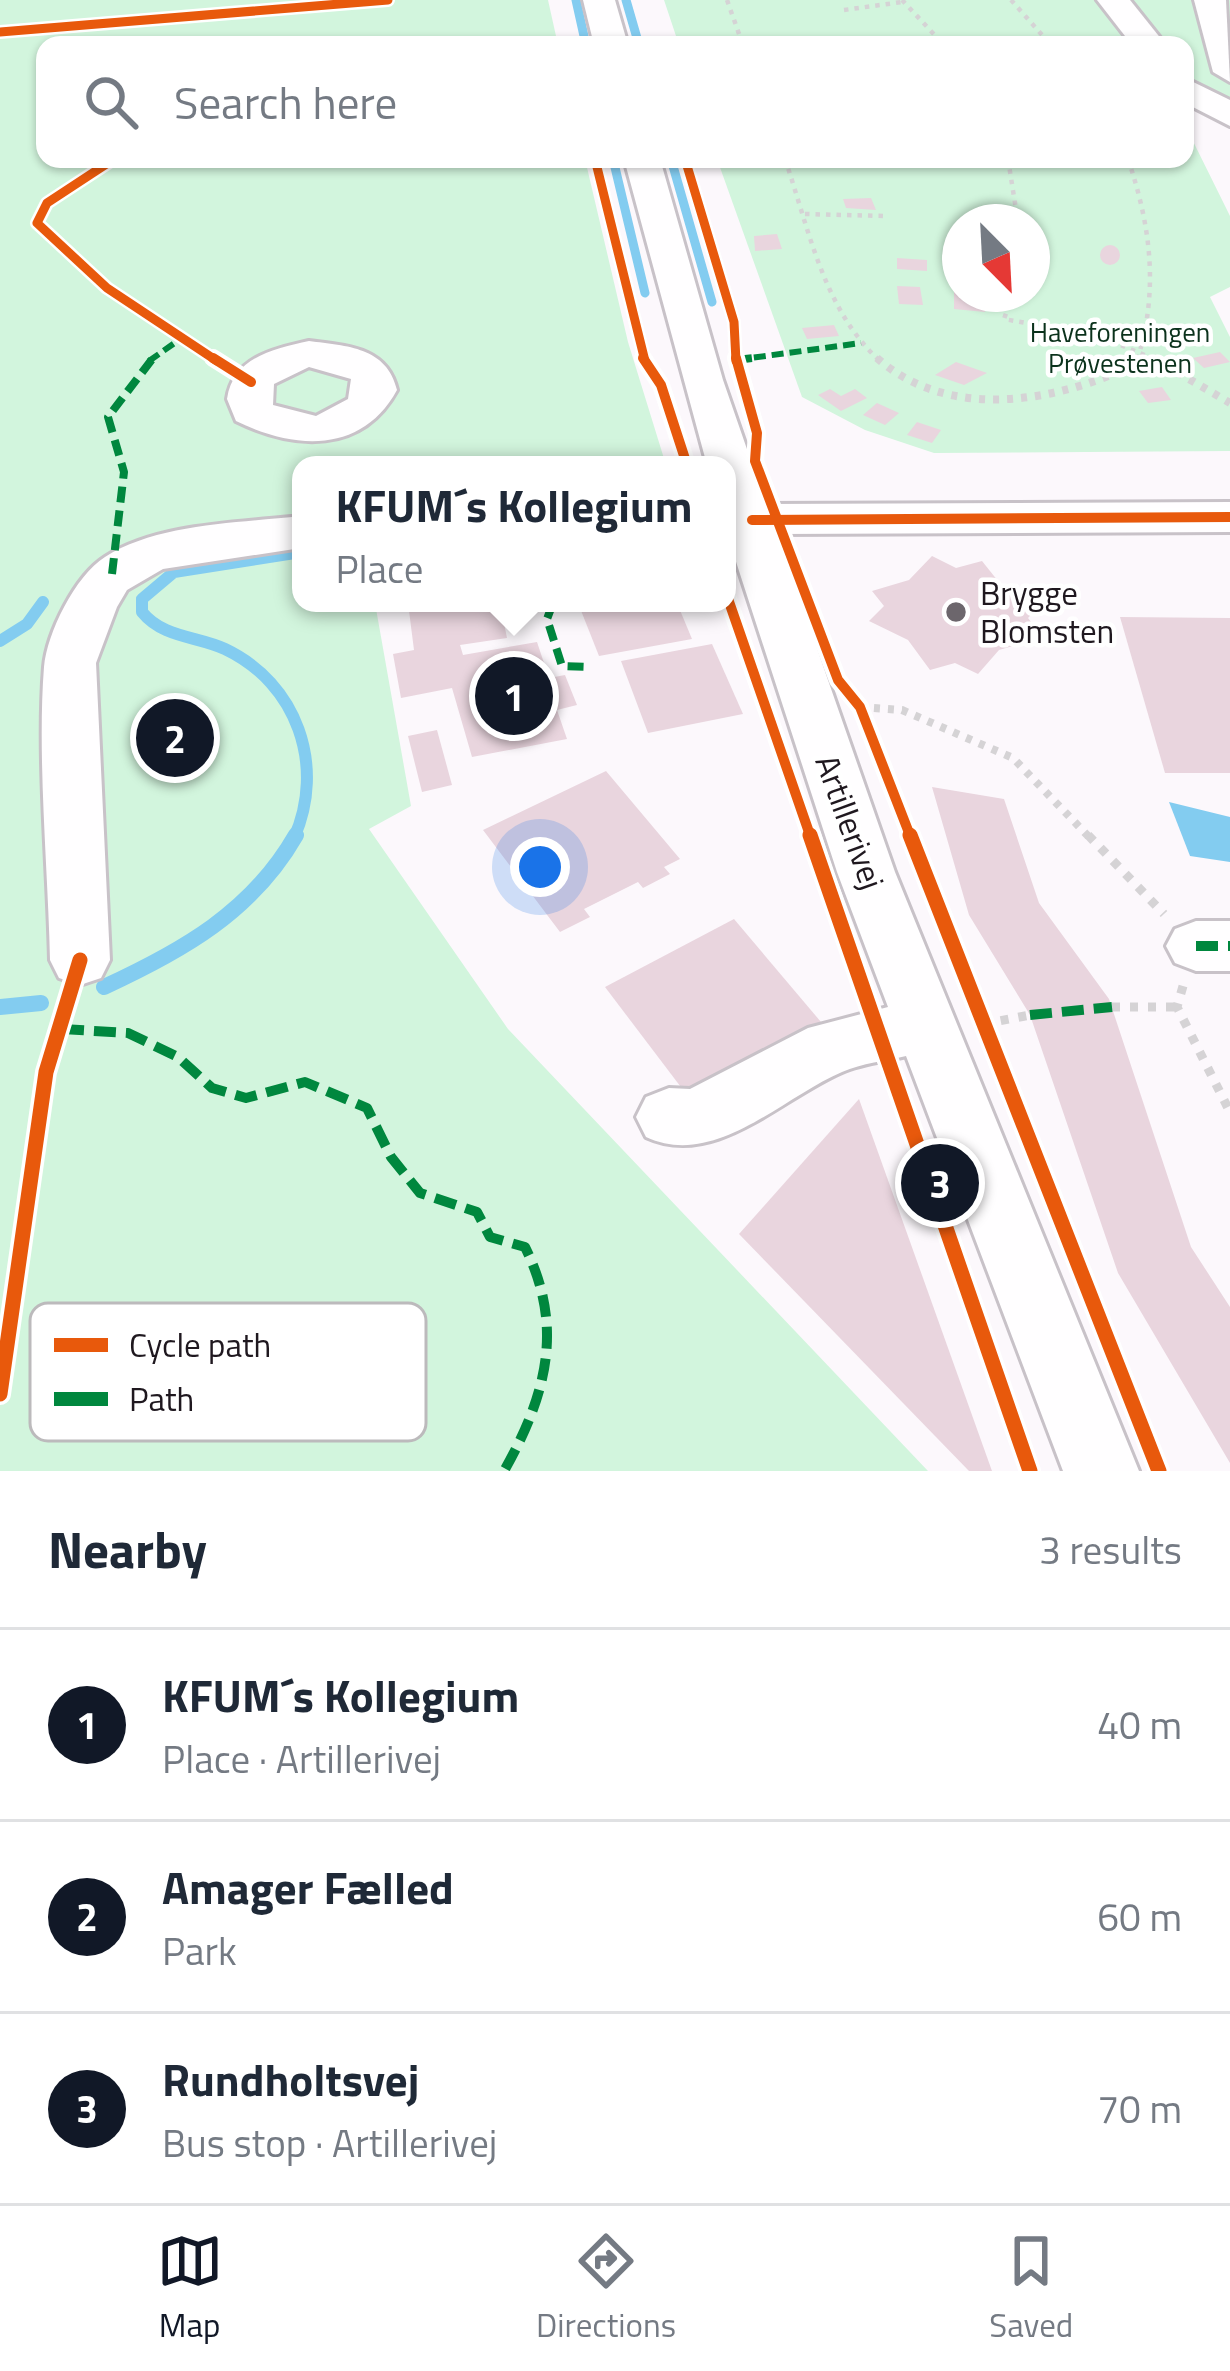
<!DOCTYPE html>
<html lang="en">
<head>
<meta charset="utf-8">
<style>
	:root { --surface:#fff; --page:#f2f2f3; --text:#1f2937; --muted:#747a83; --line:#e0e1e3; --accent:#111827 }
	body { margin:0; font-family:"Titillium Web",sans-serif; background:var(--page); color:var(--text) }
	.compass { position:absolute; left:942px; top:204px; width:108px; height:108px; border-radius:50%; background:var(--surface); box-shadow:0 3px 9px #0004; rotate:156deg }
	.you { position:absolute; left:540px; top:867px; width:42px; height:42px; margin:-30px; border:9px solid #fff; border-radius:50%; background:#1a73e8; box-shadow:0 0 0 18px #1a73e833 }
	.badge { display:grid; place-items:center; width:78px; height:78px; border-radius:50%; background:var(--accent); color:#fff; font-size:39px; font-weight:700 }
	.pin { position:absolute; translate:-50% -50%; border:6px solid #fff; box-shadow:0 3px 12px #0006 }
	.popup { position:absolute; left:292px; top:456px; width:444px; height:156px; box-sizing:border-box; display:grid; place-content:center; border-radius:24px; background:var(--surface); filter:drop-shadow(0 3px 9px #0005); font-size:39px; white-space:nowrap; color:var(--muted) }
	.popup b { font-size:45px; color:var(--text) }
	.popup::after { content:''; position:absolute; left:50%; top:100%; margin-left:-24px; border:24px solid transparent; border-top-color:var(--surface) }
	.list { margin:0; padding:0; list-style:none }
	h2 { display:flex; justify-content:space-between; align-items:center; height:156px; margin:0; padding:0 48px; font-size:51px }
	h2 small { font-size:39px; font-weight:400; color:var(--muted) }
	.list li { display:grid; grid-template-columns:78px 1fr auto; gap:36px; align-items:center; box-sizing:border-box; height:192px; padding:0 48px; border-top:3px solid var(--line) }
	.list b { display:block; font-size:45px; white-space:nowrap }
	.list p { margin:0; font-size:39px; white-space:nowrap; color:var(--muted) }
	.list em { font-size:39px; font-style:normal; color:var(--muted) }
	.icon { flex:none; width:66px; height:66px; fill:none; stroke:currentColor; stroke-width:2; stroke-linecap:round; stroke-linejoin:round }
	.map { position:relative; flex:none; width:1230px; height:1471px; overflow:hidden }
	.search { position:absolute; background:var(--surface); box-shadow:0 3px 9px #0004; left:36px; right:36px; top:36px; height:132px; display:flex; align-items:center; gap:30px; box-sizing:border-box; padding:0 42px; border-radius:24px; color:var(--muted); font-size:45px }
	.sheet { height:732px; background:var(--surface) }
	nav { display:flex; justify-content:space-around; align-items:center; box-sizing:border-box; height:168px; border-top:3px solid var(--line); background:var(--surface); font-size:33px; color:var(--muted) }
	nav a { display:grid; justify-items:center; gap:6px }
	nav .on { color:var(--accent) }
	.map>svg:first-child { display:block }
	.green { fill:#d2f5dd; fill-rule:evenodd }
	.water { fill:#83ccf0 }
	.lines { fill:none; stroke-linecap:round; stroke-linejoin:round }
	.stream-far2 { stroke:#83ccf0; stroke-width:9 }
	.stream-far1 { stroke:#83ccf0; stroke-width:12 }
	.stream { stroke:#83ccf0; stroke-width:16 }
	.building { fill:#e9d5de }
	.minor-casing { stroke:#c8c2c8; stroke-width:6 }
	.path-far2 { stroke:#d5d3d5; stroke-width:4.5; stroke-dasharray:4.5 6; stroke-linecap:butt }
	.path-far1 { stroke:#d5d3d5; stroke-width:8; stroke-dasharray:6 8; stroke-linecap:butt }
	.path { stroke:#d5d3d5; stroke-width:9; stroke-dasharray:8 10; stroke-linecap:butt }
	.minor { fill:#fffeff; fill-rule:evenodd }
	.quiet-far2 { stroke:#00873e; stroke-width:6; stroke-dasharray:12 6; stroke-linecap:butt }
	.quiet-far1 { stroke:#00873e; stroke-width:8; stroke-dasharray:16 8; stroke-linecap:butt }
	.quiet { stroke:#00873e; stroke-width:10; stroke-dasharray:22 10; stroke-linecap:butt }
	.cycleway-far2-casing { stroke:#fff; stroke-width:14 }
	.cycleway-far1-casing { stroke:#fff; stroke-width:18 }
	.cycleway-casing { stroke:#fff; stroke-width:22 }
	.cycleway-far2 { stroke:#e8590c; stroke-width:9 }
	.cycleway-far1 { stroke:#e8590c; stroke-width:10 }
	.cycleway { stroke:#e8590c; stroke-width:15 }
	.poi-dot { fill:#6c666c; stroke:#fff; stroke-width:4.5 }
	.labels { text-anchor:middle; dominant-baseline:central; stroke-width:9; stroke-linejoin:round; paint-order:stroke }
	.far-park-label { font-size:27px; fill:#0b321c; stroke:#fff }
	.poi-label { font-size:33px; fill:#1f181f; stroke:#fff; text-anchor:start }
	.street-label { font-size:33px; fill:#1f181f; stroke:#fff }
	.key { fill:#fff; stroke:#bcbabc; stroke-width:3 }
	.key-label { font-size:33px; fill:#1f181f }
</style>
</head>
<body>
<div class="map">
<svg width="1230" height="1471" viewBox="0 0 1230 1471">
	<rect width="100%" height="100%" fill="#fcf8fc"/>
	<!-- green -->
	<g class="green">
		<polygon points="0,0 548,0 558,45 45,45 45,159 585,159 628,342 666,465 301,465 301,603 375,603 411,806 369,829 508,1029 928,1471 0,1471"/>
		<polygon points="664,0 1230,0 1230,106 1185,110 1185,45 679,45"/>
		<path d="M1185,125L1230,216V287L1210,297L1230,337V451L934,453L865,430L802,397L717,159H1185ZM960,222H1032V294H960Z"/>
	</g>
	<!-- water -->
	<polygon class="water" points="1169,802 1230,817 1230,862 1190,856"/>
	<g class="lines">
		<!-- stream-far2 -->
		<g class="stream-far2">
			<polyline points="576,0 586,45"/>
			<polyline points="626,0 639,45"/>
			<polyline points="613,159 645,293"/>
			<polyline points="671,159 712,302"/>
		</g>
		<!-- stream-far1 -->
		<g class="stream-far1">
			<polyline points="0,641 27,624 43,602"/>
			<path d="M294,838C326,766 297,683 225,649C197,636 163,638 142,612V599L174,572L301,552"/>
		</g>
		<!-- stream -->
		<g class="stream">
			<path d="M104,987C182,951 252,912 296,835"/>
			<polyline points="0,1007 41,1003"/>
		</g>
	</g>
	<!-- building -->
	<g class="building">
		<polygon points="871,198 876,210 846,208 843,199"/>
		<polygon points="777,234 782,249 755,251 754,236"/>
		<circle cx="1110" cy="255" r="10"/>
		<polygon points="897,258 927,260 927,271 897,269"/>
		<polygon points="897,286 920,287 923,305 899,304"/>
		<polygon points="954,288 960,294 985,294 985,312 954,309"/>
		<polygon points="834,325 839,336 807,339 802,328"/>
		<polygon points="1220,352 1230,362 1204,368 1193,358"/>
		<polygon points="956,362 987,373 964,385 935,375"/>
		<polygon points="1162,387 1171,400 1148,403 1139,391"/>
		<polygon points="830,389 841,396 855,389 867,398 841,411 818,395"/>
		<polygon points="877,403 899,413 885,425 863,415"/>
		<polygon points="917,422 941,430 932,443 907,435"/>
		<polygon points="932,556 956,568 982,561 1006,591 1039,606 1028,618 1043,637 999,650 978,674 955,663 930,670 908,640 869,621 884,606 872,591 909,580"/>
		<polygon points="408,603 500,603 507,638 460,645 463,655 537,642 549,678 565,675 577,705 557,710 567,739 472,757 452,688 401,698 393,654 414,650"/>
		<polygon points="578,603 677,603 692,639 599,656"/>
		<polygon points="1120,617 1230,618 1230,773 1165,773"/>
		<polygon points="712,644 743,714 648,733 621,661"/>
		<polygon points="437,730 452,785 422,792 408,736"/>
		<polygon points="606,771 680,859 664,867 670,874 643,888 638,882 584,909 590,917 560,932 483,830"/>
		<polygon points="932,787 1004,799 1039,903 1109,999 1191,1247 1230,1307 1230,1463 1118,1273 1030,1015 969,915"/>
		<polygon points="734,919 821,1022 696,1107 605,987"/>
		<polygon points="859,1099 992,1471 969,1471 739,1234"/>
	</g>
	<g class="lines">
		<defs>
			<g id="minor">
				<polygon points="583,0 615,0 628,45 594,45"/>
				<polygon points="1097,0 1130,0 1166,45 1132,45"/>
				<polygon points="1194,0 1226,0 1230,82 1213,72"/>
				<polygon points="1185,78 1230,100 1230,126 1185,103"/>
				<path d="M624,159H660L723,380L766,504L1230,502V532L777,534L895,872L1139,1471H1063L906,1056C886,1061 862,1063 842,1072C781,1098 715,1169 646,1137L636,1117L646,1097L669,1088L690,1089L808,1028L888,1007L837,872L727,534V465H707Z"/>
				<path d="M309,341C347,346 387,347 397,390C362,454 295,450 236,421L227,399C233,357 274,349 309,341ZM309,367L351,379L348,399L316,416L273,405L274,384Z"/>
				<path d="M301,516V548L163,569L127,590L117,607L96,663L110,960L101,978L80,985L59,978L50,960C48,868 37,756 44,667C47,633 75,576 105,557C158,523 240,523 301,516Z"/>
				<polygon points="1196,921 1230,921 1230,971 1196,971 1175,963 1166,946 1175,929"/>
			</g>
		</defs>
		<!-- minor casing -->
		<use href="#minor" class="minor-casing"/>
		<!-- path-far2 -->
		<g class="path-far2">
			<polyline points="727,0 743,45"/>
			<polyline points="902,0 944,45"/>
			<polyline points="1011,0 1051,45"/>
			<polyline points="844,10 902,2"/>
			<polyline points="899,45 938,40"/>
			<path d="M785,159C809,229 823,309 880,361"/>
			<polyline points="1008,159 1018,222"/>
			<path d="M1128,159C1151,227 1159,291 1137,361"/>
			<polyline points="805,214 884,216"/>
			<polyline points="1013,294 1004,319 1099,336 1159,361"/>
		</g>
		<!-- path-far1 -->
		<g class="path-far1">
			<path d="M877,358C949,422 1057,402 1136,364L1138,358"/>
			<polyline points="1153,358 1230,403"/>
			<polyline points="860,707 902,710 1013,758 1090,838"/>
		</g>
		<!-- path -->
		<g class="path">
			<polyline points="1088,835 1164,914"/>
			<polyline points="1183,986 1177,1007 1230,1112"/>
			<polyline points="1112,1007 1177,1007"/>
			<polyline points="983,1024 1030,1015"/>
		</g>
		<!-- minor -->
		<use href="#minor" class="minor"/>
		<!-- quiet-far2 -->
		<g class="quiet-far2">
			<polyline points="736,360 861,343"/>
			<polyline points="149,361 183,337"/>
		</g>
		<!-- quiet-far1 -->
		<g class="quiet-far1">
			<polyline points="736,360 753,358"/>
			<polyline points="112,574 124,472 108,417 153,358"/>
			<polyline points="553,603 547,619 562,666 590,667"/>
		</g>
		<!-- quiet -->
		<g class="quiet">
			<polyline points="1196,946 1230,946"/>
			<polyline points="1030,1015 1112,1007"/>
			<path d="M62,1029L128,1033L178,1057L212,1088L246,1098L305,1082L367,1108L391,1157L420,1193L477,1212L490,1237L525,1247C565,1328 546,1396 504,1471"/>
		</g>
		<defs>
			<g id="cycleway-far2">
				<polyline points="0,32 388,0"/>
				<polyline points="114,159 47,203 37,223 107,288 217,361"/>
				<polyline points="595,159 645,361"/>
				<polyline points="685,159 734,322 736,361"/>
			</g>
			<g id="cycleway-far1">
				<polyline points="213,358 251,382"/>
				<polyline points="643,358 661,385 687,465"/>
				<polyline points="736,358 757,433 755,461 838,680 860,707 911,838"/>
				<polyline points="752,520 1230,517"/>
				<polyline points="727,596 811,838"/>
			</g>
			<g id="cycleway">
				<polyline points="810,835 1030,1471"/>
				<polyline points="910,835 1159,1471"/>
				<polyline points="0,1394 46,1072 80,960"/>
			</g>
		</defs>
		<!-- cycleway-far2 casing -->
		<use href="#cycleway-far2" class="cycleway-far2-casing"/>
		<!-- cycleway-far1 casing -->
		<use href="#cycleway-far1" class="cycleway-far1-casing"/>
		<!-- cycleway casing -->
		<use href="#cycleway" class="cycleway-casing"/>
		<!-- cycleway-far2 -->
		<use href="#cycleway-far2" class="cycleway-far2"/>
		<!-- cycleway-far1 -->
		<use href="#cycleway-far1" class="cycleway-far1"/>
		<!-- cycleway -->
		<use href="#cycleway" class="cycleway"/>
	</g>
	<!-- markers -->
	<circle class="poi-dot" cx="956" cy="612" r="12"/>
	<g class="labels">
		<!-- far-park labels -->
		<g class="far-park-label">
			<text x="1120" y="331">Haveforeningen<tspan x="1120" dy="31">Prøvestenen</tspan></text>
		</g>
		<!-- poi labels -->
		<g class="poi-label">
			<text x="980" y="593">Brygge<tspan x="980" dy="38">Blomsten</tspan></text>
		</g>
		<!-- street labels -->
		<g class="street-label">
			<text transform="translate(850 822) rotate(70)">Artillerivej</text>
		</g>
	</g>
	<!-- legend -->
	<rect x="30" y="1303" width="396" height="138" rx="18" class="key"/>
	<rect x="54" y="1338" width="54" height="14" fill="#e8590c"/>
	<rect x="54" y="1392" width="54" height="14" fill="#00873e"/>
	<g class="key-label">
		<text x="129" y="1357">Cycle path</text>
		<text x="129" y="1411">Path</text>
	</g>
</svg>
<svg class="compass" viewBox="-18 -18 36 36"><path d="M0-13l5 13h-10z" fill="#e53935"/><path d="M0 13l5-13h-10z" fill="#747a83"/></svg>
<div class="you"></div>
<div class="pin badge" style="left:514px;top:696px">1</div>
<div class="popup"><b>KFUM´s Kollegium</b>Place</div>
<div class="pin badge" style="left:175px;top:738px">2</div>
<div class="pin badge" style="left:940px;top:1183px">3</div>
<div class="search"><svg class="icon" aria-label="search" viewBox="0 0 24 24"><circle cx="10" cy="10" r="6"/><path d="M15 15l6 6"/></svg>Search here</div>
</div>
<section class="sheet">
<h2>Nearby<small>3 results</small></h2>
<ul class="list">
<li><span class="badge">1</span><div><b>KFUM´s Kollegium</b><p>Place · Artillerivej</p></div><em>40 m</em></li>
<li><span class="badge">2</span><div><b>Amager Fælled</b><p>Park</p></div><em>60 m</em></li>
<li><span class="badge">3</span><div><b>Rundholtsvej</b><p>Bus stop · Artillerivej</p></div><em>70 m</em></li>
</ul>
</section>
<nav>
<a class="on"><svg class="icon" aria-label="map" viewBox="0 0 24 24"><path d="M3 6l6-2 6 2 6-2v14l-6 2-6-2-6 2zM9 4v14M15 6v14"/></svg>Map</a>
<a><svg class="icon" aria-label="directions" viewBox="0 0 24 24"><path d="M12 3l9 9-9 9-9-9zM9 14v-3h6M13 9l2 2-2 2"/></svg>Directions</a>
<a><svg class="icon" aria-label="saved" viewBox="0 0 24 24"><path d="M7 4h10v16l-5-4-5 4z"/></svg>Saved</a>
</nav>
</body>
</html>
